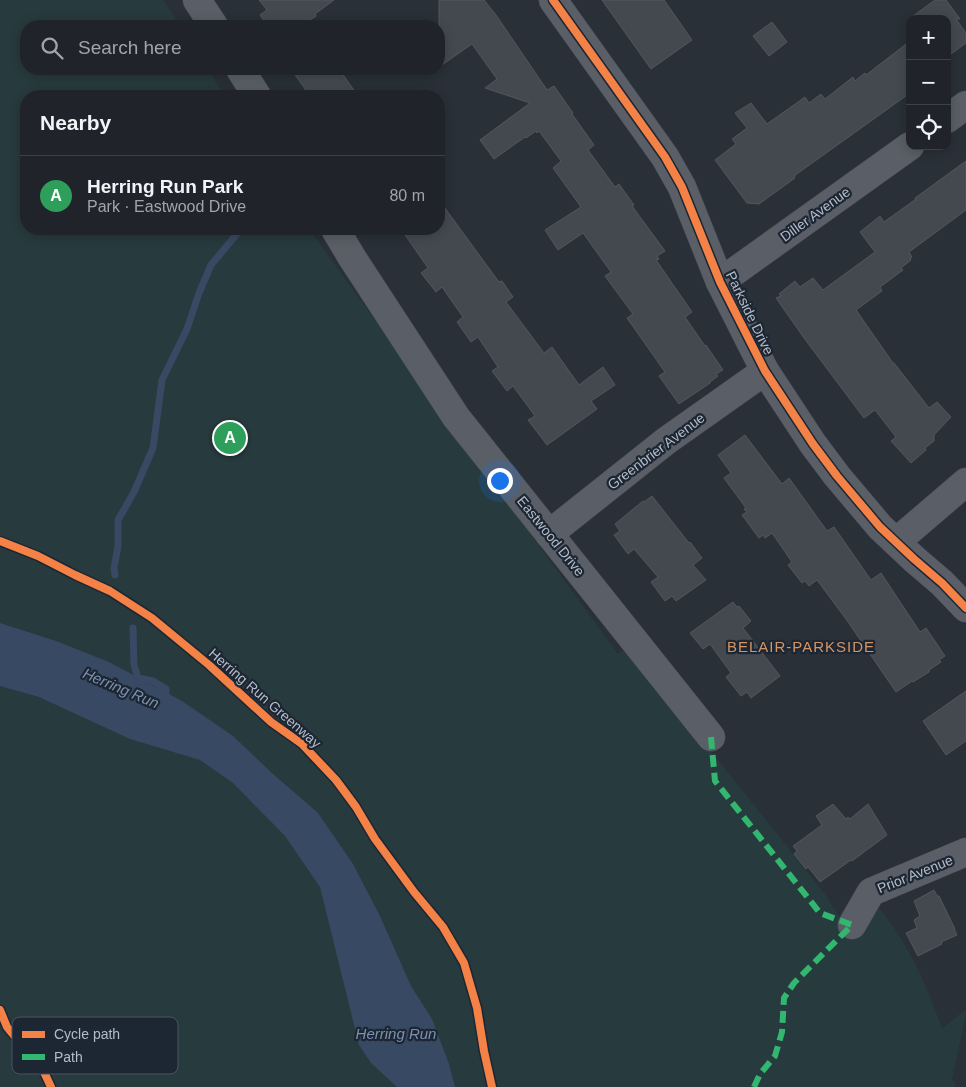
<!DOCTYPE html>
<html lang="en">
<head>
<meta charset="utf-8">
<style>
	:root { --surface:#20242a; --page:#2d3036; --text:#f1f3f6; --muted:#a2a4a8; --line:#3d4147; --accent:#bca0f2 }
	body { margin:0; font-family:Helvetica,sans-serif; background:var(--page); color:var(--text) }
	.controls { position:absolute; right:15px; top:15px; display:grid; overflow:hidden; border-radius:10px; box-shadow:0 2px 12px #0003 }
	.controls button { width:45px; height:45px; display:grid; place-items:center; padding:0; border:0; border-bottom:1px solid var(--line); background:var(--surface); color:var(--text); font:25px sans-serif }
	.you { position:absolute; left:499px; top:480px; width:18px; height:18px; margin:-12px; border:4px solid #fff; border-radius:50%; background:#1a73e8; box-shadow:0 0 0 8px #1a73e833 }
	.badge { display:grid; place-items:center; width:32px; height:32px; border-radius:50%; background:var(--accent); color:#fff; font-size:16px; font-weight:700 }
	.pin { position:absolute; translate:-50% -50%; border:2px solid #fff; box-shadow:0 1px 5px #0006 }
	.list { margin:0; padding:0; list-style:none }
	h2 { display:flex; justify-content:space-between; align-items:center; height:65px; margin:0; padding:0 20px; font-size:21px }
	h2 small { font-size:16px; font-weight:400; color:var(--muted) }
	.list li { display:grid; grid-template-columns:32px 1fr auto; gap:15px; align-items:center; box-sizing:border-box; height:80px; padding:0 20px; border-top:1px solid var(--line) }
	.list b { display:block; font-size:19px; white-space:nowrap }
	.list p { margin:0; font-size:16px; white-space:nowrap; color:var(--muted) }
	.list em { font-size:16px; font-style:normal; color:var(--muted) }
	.icon { flex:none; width:28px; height:28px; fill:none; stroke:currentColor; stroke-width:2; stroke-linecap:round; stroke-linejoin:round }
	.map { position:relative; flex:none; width:966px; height:1087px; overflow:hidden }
	.search { position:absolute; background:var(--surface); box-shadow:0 2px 12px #0003; left:20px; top:20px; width:425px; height:55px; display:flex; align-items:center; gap:12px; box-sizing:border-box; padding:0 18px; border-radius:20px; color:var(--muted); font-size:19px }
	.panel { position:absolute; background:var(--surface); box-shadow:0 2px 12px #0003; left:20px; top:90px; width:425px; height:145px; border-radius:20px }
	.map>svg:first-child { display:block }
	.green { fill:#273a3e }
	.water { fill:#384963 }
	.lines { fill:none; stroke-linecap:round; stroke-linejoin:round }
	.stream { stroke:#384963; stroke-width:7 }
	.building { fill:#444950; stroke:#52575f }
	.street-casing { stroke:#484c53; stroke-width:29 }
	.street { stroke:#5a5e66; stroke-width:28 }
	.quiet { stroke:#33b770; stroke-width:6; stroke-dasharray:12 6; stroke-linecap:butt }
	.cycleway-casing { stroke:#1d2633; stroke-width:11 }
	.cycleway { stroke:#f48246; stroke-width:8 }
	.labels { text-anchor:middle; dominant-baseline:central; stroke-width:4.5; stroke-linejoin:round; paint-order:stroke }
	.street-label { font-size:14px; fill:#b4bcc9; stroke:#1d2633 }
	.neighbourhood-label { font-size:15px; letter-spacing:1px; fill:#d59563; stroke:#1d2633 }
	.water-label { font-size:15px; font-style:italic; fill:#7c92b1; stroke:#1d2633 }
	.key { fill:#1d2633; stroke:#4a5360; stroke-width:1 }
	.key-label { font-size:14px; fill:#b4bcc9 }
</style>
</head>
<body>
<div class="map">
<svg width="966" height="1087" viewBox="0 0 966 1087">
	<rect width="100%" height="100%" fill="#2a3038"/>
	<!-- green -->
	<path class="green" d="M0,0H163L181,26H26V69H208L224,96H26V229H309L615,650L618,654L628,647L825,894L844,924L876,903C883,913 891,923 898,934C917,964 931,996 942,1029L966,1009V1015L952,1079L956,1087H0Z"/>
	<!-- water -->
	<polygon class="water" points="0,623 56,641 109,662 182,701 233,736 273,774 318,813 353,864 380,916 411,986 432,1019 449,1064 455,1087 397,1087 371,1063 359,1045 320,887 285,836 233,783 200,760 130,739 39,697 0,686"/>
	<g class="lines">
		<!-- stream -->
		<g class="stream">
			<polyline points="115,575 114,568 118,546 118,520 134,492 153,448 162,380 187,329 199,293 211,265 241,229"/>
			<polyline points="133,628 134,665 138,678 153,681 166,689 166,700"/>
		</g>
	</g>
	<!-- building -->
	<g class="building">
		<polygon points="259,0 334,0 315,14 316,16 301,26 268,26 260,15 267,10"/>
		<polygon points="439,0 484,0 496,15 547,90 554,86 573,113 572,114 594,145 588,150 615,187 619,184 634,205 632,206 665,251 657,256 659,259 656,260 692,312 685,317 705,346 706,345 723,370 716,374 718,376 710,382 710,383 679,404 659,376 665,372 627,318 633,314 605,276 611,272 583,233 558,250 545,230 581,207 553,168 561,161 539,131 537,133 536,131 526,138 525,137 494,159 480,140 530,103 485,88 497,79 472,44 439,67"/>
		<polygon points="602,0 664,0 692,40 651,69"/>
		<polygon points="935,0 946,0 960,19 956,19 966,33 966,43 947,57 947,19 909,19"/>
		<polygon points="772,22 787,42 769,56 753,36"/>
		<polygon points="910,41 910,93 794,176 795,178 759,204 747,203 715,160 736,144 732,139 747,128 735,113 751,103 767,124 805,97 809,103 821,94 825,99 853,77 855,81 865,73 866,75"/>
		<polygon points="291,69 339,69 358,96 310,96"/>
		<polygon points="966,161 966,210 909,252 912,257 910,259 911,260 901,268 903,270 880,287 882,291 856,310 893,363 894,363 929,408 937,402 951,417 934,435 934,441 925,448 926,450 911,463 891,441 896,437 875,410 864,418 804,338 776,298 781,296 779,294 795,281 800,287 813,278 823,290 875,252 860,232 880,216 884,222 916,199 915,198"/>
		<polygon points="439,200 499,282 502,281 513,297 506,302 544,353 552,347 579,385 603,367 615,385 591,401 597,409 547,445 528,420 535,416 513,386 507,391 492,371 498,367 478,337 471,342 457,322 463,317 442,287 436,292 421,273 428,268 401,229 439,229"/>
		<polygon points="745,435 782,484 789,478 827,531 834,527 871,580 881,573 920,632 926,628 945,656 939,660 941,662 929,670 929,672 913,682 912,681 896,692 846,619 817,580 809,586 805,581 802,583 788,565 792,562 772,533 765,538 763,535 759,538 742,515 747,512 744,509 746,508 724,478 731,473 718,455"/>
		<polygon points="652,496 689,543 690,542 702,558 693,565 706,580 676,601 672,596 665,601 651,582 658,577 634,549 628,554 614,535 620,531 615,524 643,501 644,502"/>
		<polygon points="733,602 737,607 739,606 751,621 743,628 780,676 751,698 747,692 741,696 726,677 731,673 710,644 703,649 690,633"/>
		<polygon points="966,691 966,741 946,755 923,721"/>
		<polygon points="833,804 846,819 848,817 850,819 868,804 887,835 852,861 851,860 820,882 808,867 806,869 794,854 797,851 793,846 822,825 816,816"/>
		<polygon points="934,890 937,896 939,896 955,929 954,929 957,935 941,942 942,944 918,956 906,933 917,928 914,920 920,916 914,901"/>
	</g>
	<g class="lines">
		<defs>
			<g id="street">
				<polyline points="197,0 214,26"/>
				<polyline points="553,0 665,157 682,187 720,282 765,371 813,444 837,476 880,527 914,559 942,583 966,608"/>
				<polyline points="240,69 257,96"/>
				<polyline points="947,119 966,105"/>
				<polyline points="335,229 351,256 456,417 711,737"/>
				<polyline points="720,282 910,146"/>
				<polyline points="549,534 666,441 765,371"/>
				<polyline points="896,542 966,482"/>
				<polyline points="852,925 871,892 966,852"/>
			</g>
		</defs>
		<!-- street casing -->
		<use href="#street" class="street-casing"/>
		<!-- street -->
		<use href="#street" class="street"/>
		<!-- quiet -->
		<polyline class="quiet" points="711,737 715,781 820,913 852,925 794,983 784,998 782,1032 775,1056 760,1074 754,1087"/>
		<defs>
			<g id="cycleway">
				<polyline points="553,0 665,157 682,187 720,282 765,371 813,444 837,476 880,527 914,559 942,583 966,608"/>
				<polyline points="0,541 38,556 75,575 110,591 152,618 209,665 271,722 302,744 336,780 356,807 375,839 414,892 443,927 464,963 477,1008 484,1051 492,1087"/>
				<polyline points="0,1010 7,1027 44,1072 51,1087"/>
			</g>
		</defs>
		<!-- cycleway casing -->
		<use href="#cycleway" class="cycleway-casing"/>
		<!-- cycleway -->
		<use href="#cycleway" class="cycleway"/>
	</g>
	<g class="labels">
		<!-- street labels -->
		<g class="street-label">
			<text transform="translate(815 214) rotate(-36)">Diller Avenue</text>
			<text transform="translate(750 313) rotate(64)">Parkside Drive</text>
			<text transform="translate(656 451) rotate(-37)">Greenbrier Avenue</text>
			<text transform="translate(551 536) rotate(51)">Eastwood Drive</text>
			<text transform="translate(265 698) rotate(41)">Herring Run Greenway</text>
			<text transform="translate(915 874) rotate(-22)">Prior Avenue</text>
		</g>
		<!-- neighbourhood labels -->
		<g class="neighbourhood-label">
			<text x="801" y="646">BELAIR-PARKSIDE</text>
		</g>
		<!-- water labels -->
		<g class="water-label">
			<text transform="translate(121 688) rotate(23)">Herring Run</text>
			<text x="396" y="1033">Herring Run</text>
		</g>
	</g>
	<!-- legend -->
	<rect x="12" y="1017" width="166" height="57" rx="8" class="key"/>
	<rect x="22" y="1031" width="23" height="7" fill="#f48246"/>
	<rect x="22" y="1054" width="23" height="6" fill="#33b770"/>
	<g class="key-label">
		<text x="54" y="1039">Cycle path</text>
		<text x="54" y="1062">Path</text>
	</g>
</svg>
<div class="controls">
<button>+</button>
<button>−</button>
<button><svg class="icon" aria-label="locate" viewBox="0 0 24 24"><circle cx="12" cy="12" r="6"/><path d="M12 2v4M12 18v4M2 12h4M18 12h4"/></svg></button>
</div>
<div class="you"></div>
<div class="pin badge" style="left:230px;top:438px;background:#2e9e5b">A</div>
<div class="search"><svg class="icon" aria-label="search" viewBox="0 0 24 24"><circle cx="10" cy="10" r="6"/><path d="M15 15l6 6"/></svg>Search here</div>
<section class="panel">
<h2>Nearby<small></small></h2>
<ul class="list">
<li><span class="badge" style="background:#2e9e5b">A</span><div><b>Herring Run Park</b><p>Park · Eastwood Drive</p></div><em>80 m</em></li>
</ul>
</section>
</div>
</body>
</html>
